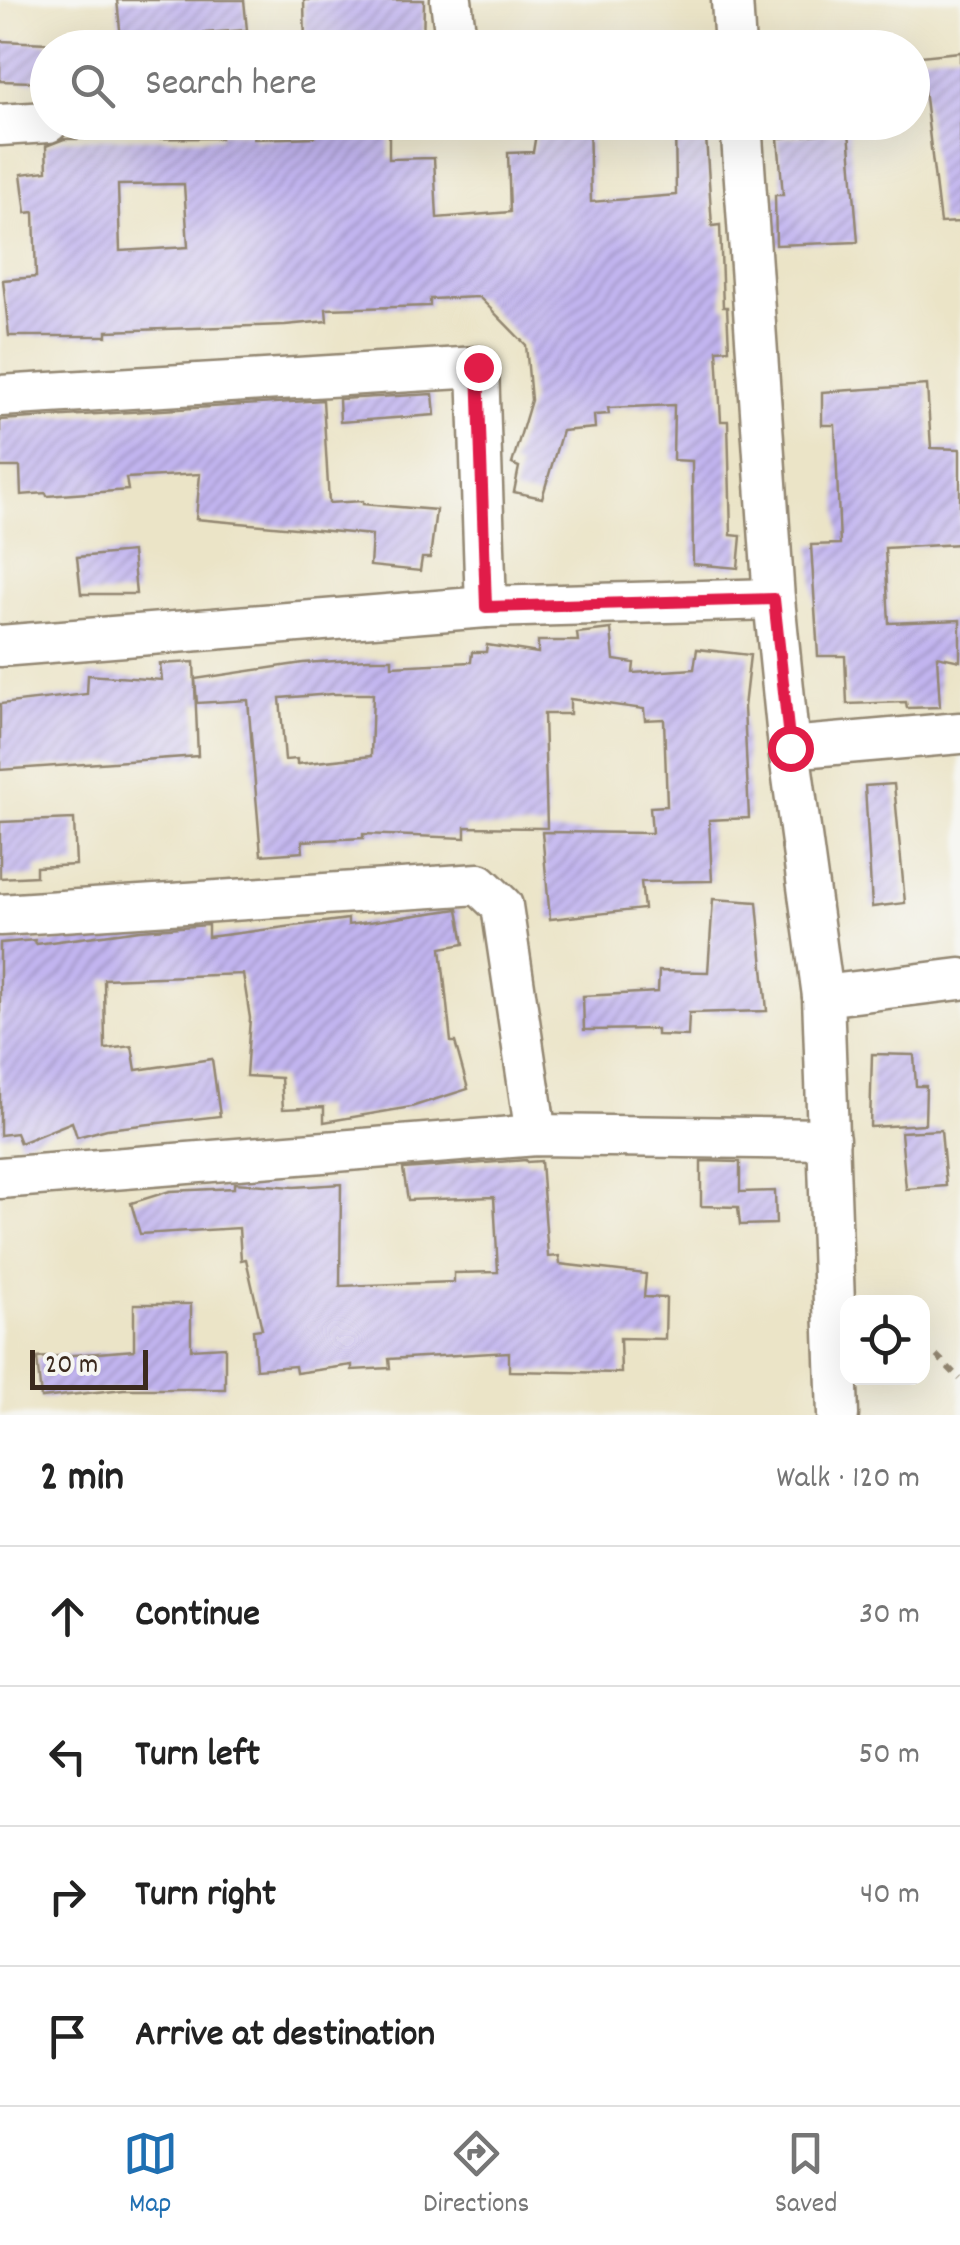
<!DOCTYPE html>
<html lang="en">
<head>
<meta charset="utf-8">
<style>
	:root { --surface:#fff; --page:#f2f2f2; --text:#222; --muted:#767676; --line:#e0e0e0; --accent:#1f6fb2 }
	body { margin:0; font-family:Dekko,sans-serif; background:var(--page); color:var(--text) }
	.controls { position:absolute; right:30px; bottom:30px; display:grid; overflow:hidden; border-radius:20px; box-shadow:0 10px 40px #0002 }
	.controls button { width:90px; height:90px; display:grid; place-items:center; padding:0; border:0; border-bottom:2px solid var(--line); background:var(--surface); color:var(--text); font:50px sans-serif }
	.scale { position:absolute; left:30px; bottom:25px; width:118px; box-sizing:border-box; padding-left:10px; border:5px solid #3b2a1e; border-top:0; font-size:28px; line-height:35px; white-space:nowrap; color:#3b2a1e; -webkit-text-stroke:8px #f6f6f2; paint-order:stroke }
	.stop { position:absolute; width:30px; height:30px; margin:-22px; border:8px solid #e11d48; border-radius:50%; background:#fff }
	.stop.end { background:#e11d48; border-color:#fff; box-shadow:0 2px 10px #0008 }
	.list { margin:0; padding:0; list-style:none }
	h2 { display:flex; justify-content:space-between; align-items:center; height:130px; margin:0; padding:0 40px; font-size:42px }
	h2 small { font-size:32px; font-weight:400; color:var(--muted) }
	.list li { display:grid; grid-template-columns:65px 1fr auto; gap:30px; align-items:center; box-sizing:border-box; height:140px; padding:0 40px; border-top:2px solid var(--line) }
	.list b { display:block; font-size:38px; white-space:nowrap }
	.list em { font-size:32px; font-style:normal; color:var(--muted) }
	.icon { flex:none; width:55px; height:55px; fill:none; stroke:currentColor; stroke-width:2; stroke-linecap:round; stroke-linejoin:round }
	.map { position:relative; flex:none; width:960px; height:1415px; overflow:hidden }
	.search { position:absolute; background:var(--surface); box-shadow:0 10px 40px #0002; left:30px; right:30px; top:30px; height:110px; display:flex; align-items:center; gap:25px; box-sizing:border-box; padding:0 35px; border-radius:55px; color:var(--muted); font-size:38px }
	.sheet { height:690px; background:var(--surface) }
	nav { display:flex; justify-content:space-around; align-items:center; box-sizing:border-box; height:140px; border-top:2px solid var(--line); background:var(--surface); font-size:28px; color:var(--muted) }
	nav a { display:grid; justify-items:center; gap:5px }
	nav .on { color:var(--accent) }
	.map>svg:first-child { display:block }
	.building { fill:url(#building-hatch); fill-rule:evenodd }
	.lines { fill:none; stroke-linecap:round; stroke-linejoin:round }
	.street-casing { stroke:#938772; stroke-width:45 }
	.path { stroke:#938772; stroke-width:6; stroke-dasharray:8 8; stroke-linecap:butt }
	.street { stroke:#fff; stroke-width:40 }
	.route { stroke:#e11d48; stroke-width:12 }
</style>
</head>
<body>
<div class="map">
<svg width="960" height="1415" viewBox="0 0 960 1415">
	<defs>
		<pattern id="building-hatch" width="6" height="6" patternUnits="userSpaceOnUse" patternTransform="scale(2.5)"><rect width="6" height="6" fill="#c2b5f0"/><path d="M-1 1l2-2M0 6l6-6M5 7l2-2" fill="none" stroke="#9f93c2"/></pattern>
	</defs>
	<rect width="100%" height="100%" fill="#f6f6f2"/>
	<filter id="ink" filterUnits="userSpaceOnUse"><feTurbulence type="fractalNoise" baseFrequency=".01" numOctaves="2"/><feDisplacementMap in="SourceGraphic" scale="20" xChannelSelector="R" yChannelSelector="G"/><feConvolveMatrix kernelMatrix="1 2 1 2 8 2 1 2 1" color-interpolation-filters="sRGB"/></filter>
	<filter id="wash" filterUnits="userSpaceOnUse"><feTurbulence type="fractalNoise" baseFrequency=".0048" numOctaves="4" result="noise"/><feDisplacementMap in="SourceGraphic" scale="40" xChannelSelector="R" yChannelSelector="G"/><feGaussianBlur stdDeviation="2.25" result="paint"/><feColorMatrix in="noise" values="0 0 0 0 0 0 0 0 0 0 0 0 0 0 0 0 0 1.4 0 .05"/><feComposite in="paint" operator="in"/></filter>
	<g filter="url(#wash)">
		<rect width="100%" height="100%" fill="#ebe4c7"/>
		<g id="blocks">
			<!-- building -->
			<g class="building">
				<polygon points="117,0 244,0 247,30 121,39"/>
				<polygon points="304,0 424,0 423,48 305,48"/>
				<polygon points="0,41 48,43 48,77 34,77 34,82 0,81"/>
				<polygon points="960,52 960,222 940,223 920,56"/>
				<path d="M538,122H589L591,202L676,195L675,122H705L712,226L720,225L723,307H727L729,349L717,350L721,421H728L731,535L741,536L738,568L693,564L692,461L673,460L674,405L608,408L609,414L594,415L595,428L562,431L542,498L514,492L519,467L512,464L531,400L526,345L479,297L430,299V306L326,309L327,321L285,325L107,331V336H9L3,280L36,277L34,212L26,213L21,174L47,171L46,146L64,139L221,138V132L254,133V139L315,137L314,129L389,128V159L434,158L437,218L510,212L508,153L533,152ZM184,184L188,247L120,251L118,185Z"/>
				<polygon points="849,131 858,242 776,245 775,195 783,195 778,138"/>
				<polygon points="927,385 931,448 960,449 960,544 885,548 889,623 960,620 960,661 937,656 940,707 907,708 906,702 847,704 845,656 818,656 811,545 840,544 835,425 822,425 822,392"/>
				<polygon points="433,394 435,415 340,422 339,399"/>
				<polygon points="323,400 329,503 363,501 363,504 436,510 430,558 422,558 420,571 370,566 372,535 196,519 200,474 126,478 128,490 47,496 46,493 21,495 20,467 0,467 0,420"/>
				<polygon points="132,552 136,594 81,594 77,557"/>
				<path d="M611,629L614,660L634,663L633,673L694,669L697,649L750,655L744,707L749,818L709,820L712,881L641,882L644,909L550,919L542,832L652,833L650,807L667,806L664,719L645,720L644,709L570,699V714H544L547,828L465,827V838L363,834V838L302,841L303,852L261,855L248,700L197,703L195,679L303,663L368,659H392V666L471,662L472,652H486L487,645L538,653V641H578L577,633ZM332,694H373L371,756L297,764V759L285,760L280,698Z"/>
				<polygon points="194,662 198,756 0,770 0,704 87,694 88,675 162,680 160,664"/>
				<polygon points="894,784 905,903 872,907 865,786"/>
				<polygon points="74,819 76,865 36,867 36,876 0,878 0,822"/>
				<polygon points="713,899 757,902 767,1011 689,1013 688,1036 657,1035 657,1029 584,1030 583,996 658,992 659,971 708,972"/>
				<polygon points="458,909 464,944 441,948 451,1042 455,1042 468,1089 411,1107 324,1122 324,1107 283,1109 281,1078 246,1076 250,1018 243,974 104,979 105,1049 132,1046 136,1070 212,1059 220,1116 107,1129 77,1137 72,1122 20,1143 16,1133 0,1135 0,943 35,940 36,944 140,930 208,925 208,937 348,919 348,925"/>
				<polygon points="872,1054 914,1055 916,1086 926,1086 925,1124 870,1127"/>
				<polygon points="941,1130 946,1186 906,1189 901,1132"/>
				<polygon points="526,1160 527,1162 541,1161 548,1257 559,1256 560,1264 646,1274 644,1297 666,1298 665,1339 620,1338 621,1373 509,1371 509,1352 389,1359 390,1368 352,1370 352,1365 296,1373 295,1366 256,1369 253,1330 262,1329 246,1259 241,1260 239,1228 140,1234 131,1203 170,1191 234,1188 234,1183 294,1187 341,1184 340,1286 454,1282 454,1273 498,1272 494,1197 408,1200 403,1169"/>
				<polygon points="701,1161 740,1162 740,1192 775,1191 776,1224 740,1225 738,1207 701,1206"/>
				<polygon points="134,1304 191,1304 191,1349 225,1347 225,1389 124,1389 41,1398 37,1358 134,1350"/>
			</g>
		</g>
	</g>
	<g filter="url(#ink)">
		<use href="#blocks" fill-opacity="0" stroke="#938772" stroke-width="2.5"/>
		<g class="lines">
			<defs>
				<g id="street">
					<polyline points="451,0 457,48"/>
					<polyline points="732,0 735,48"/>
					<polyline points="741,122 774,599 789,748 823,996 838,1415"/>
					<polyline points="0,125 48,122"/>
					<polyline points="0,396 478,367 486,607"/>
					<polyline points="0,646 486,607 774,599"/>
					<polyline points="789,748 960,733"/>
					<polyline points="0,915 479,884 502,906 536,1135"/>
					<polyline points="823,996 960,979"/>
					<polyline points="0,1178 536,1135 829,1139"/>
				</g>
			</defs>
			<!-- street casing -->
			<use href="#street" class="street-casing"/>
			<!-- path -->
			<polyline class="path" points="922,1354 934,1353 960,1379"/>
			<!-- street -->
			<use href="#street" class="street"/>
		</g>
	</g>
	<g class="lines" filter="url(#ink)">
		<!-- route -->
		<polyline class="route" points="478,367 486,607 774,599 790,748"/>
	</g>
</svg>
<div class="controls">
<button><svg class="icon" aria-label="locate" viewBox="0 0 24 24"><circle cx="12" cy="12" r="6"/><path d="M12 2v4M12 18v4M2 12h4M18 12h4"/></svg></button>
</div>
<div class="scale">20 m</div>
<div class="stop" style="left:790px;top:748px"></div>
<div class="stop end" style="left:478px;top:367px"></div>
<div class="search"><svg class="icon" aria-label="search" viewBox="0 0 24 24"><circle cx="10" cy="10" r="6"/><path d="M15 15l6 6"/></svg>Search here</div>
</div>
<section class="sheet">
<h2>2 min<small>Walk · 120 m</small></h2>
<ul class="list">
<li><svg class="icon" aria-label="ahead" viewBox="0 0 24 24"><path d="M12 20V5M6 11l6-6 6 6"/></svg><div><b>Continue</b></div><em>30 m</em></li>
<li><svg class="icon" aria-label="left" viewBox="0 0 24 24"><path d="M17 20v-9H6M10 6l-5 5 5 5"/></svg><div><b>Turn left</b></div><em>50 m</em></li>
<li><svg class="icon" aria-label="right" viewBox="0 0 24 24"><path d="M7 20v-9h11M14 6l5 5-5 5"/></svg><div><b>Turn right</b></div><em>40 m</em></li>
<li><svg class="icon" aria-label="arrive" viewBox="0 0 24 24"><path d="M6 21V4h12l-3 4 3 4H6"/></svg><div><b>Arrive at destination</b></div></li>
</ul>
</section>
<nav>
<a class="on"><svg class="icon" aria-label="map" viewBox="0 0 24 24"><path d="M3 6l6-2 6 2 6-2v14l-6 2-6-2-6 2zM9 4v14M15 6v14"/></svg>Map</a>
<a><svg class="icon" aria-label="directions" viewBox="0 0 24 24"><path d="M12 3l9 9-9 9-9-9zM9 14v-3h6M13 9l2 2-2 2"/></svg>Directions</a>
<a><svg class="icon" aria-label="saved" viewBox="0 0 24 24"><path d="M7 4h10v16l-5-4-5 4z"/></svg>Saved</a>
</nav>
</body>
</html>
